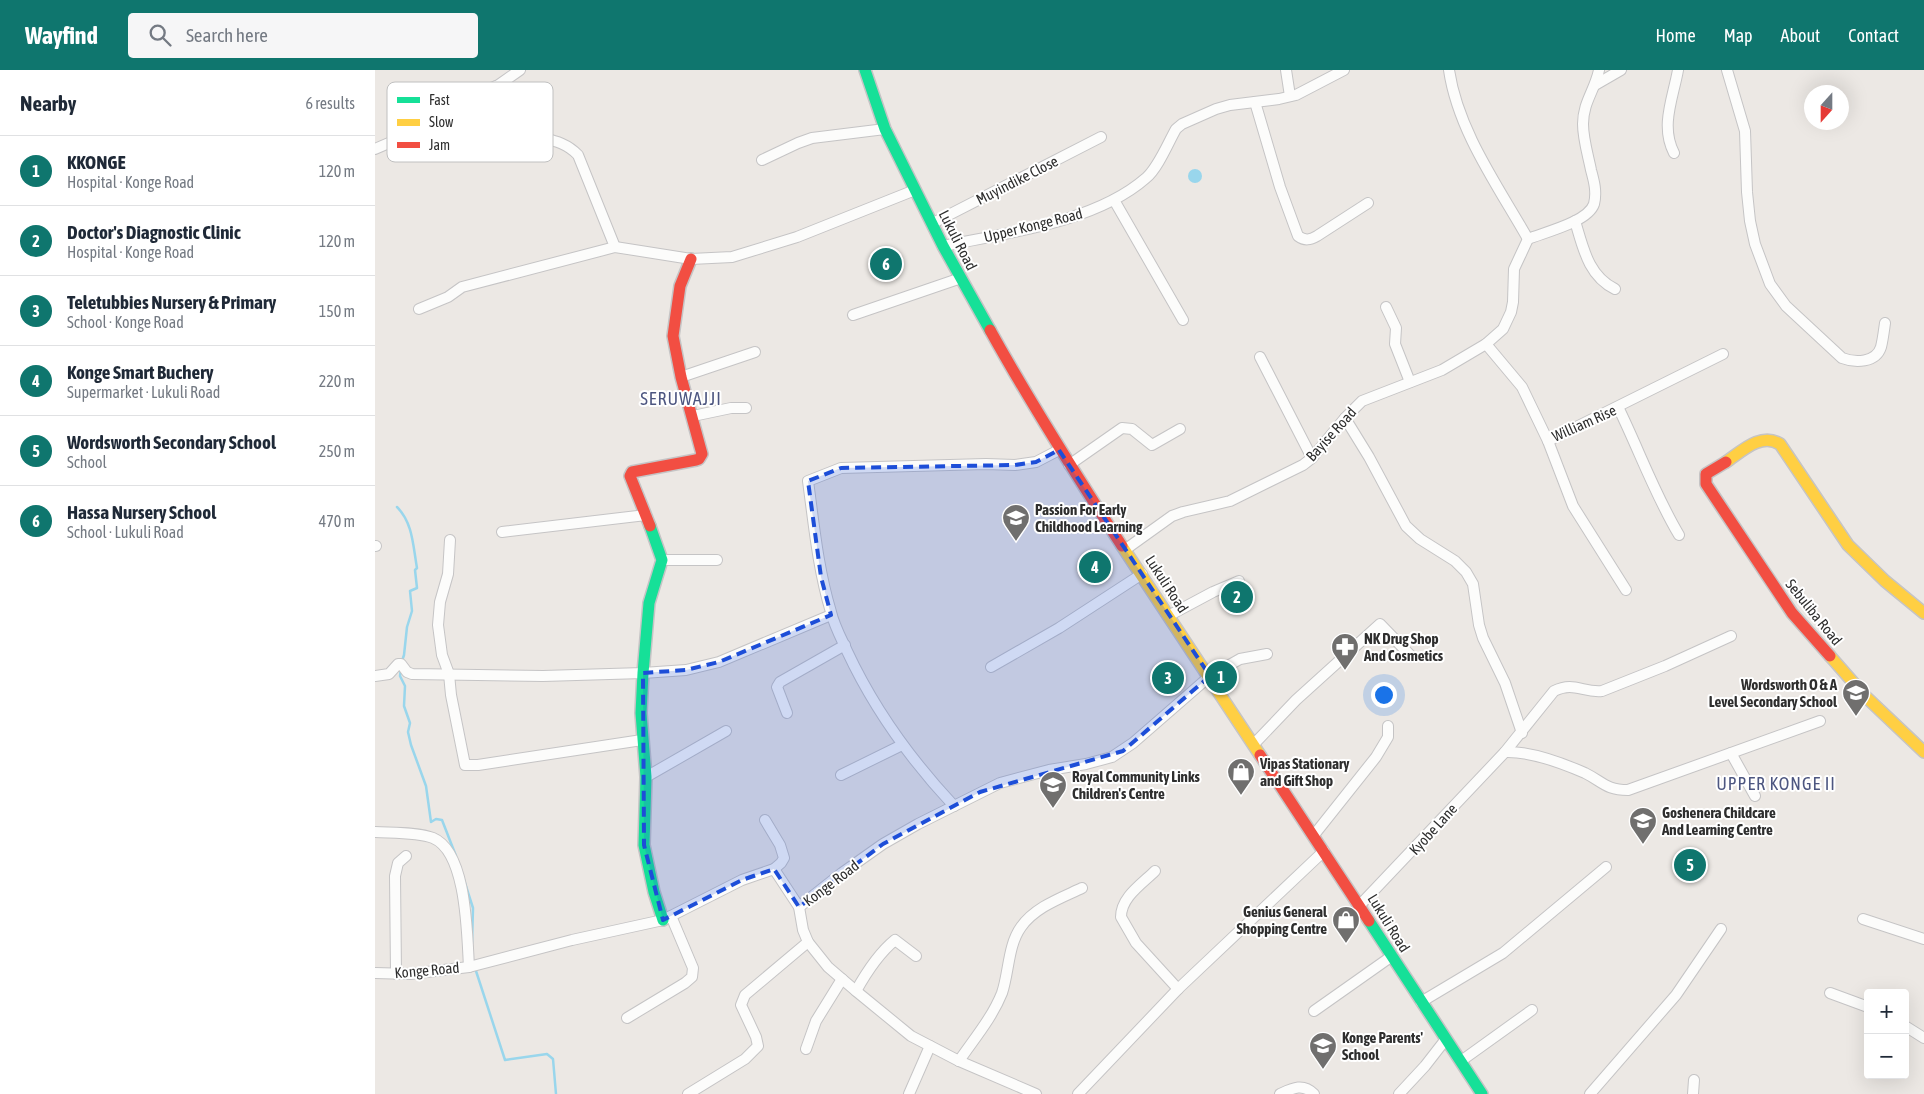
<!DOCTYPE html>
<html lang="en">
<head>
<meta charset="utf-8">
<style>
	:root { --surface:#fff; --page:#f6f6f7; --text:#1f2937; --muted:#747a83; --line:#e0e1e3; --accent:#0f766e }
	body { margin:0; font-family:"Asap Condensed",sans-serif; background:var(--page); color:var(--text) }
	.controls { position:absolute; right:15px; bottom:15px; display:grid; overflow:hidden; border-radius:5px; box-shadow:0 5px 20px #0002 }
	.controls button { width:45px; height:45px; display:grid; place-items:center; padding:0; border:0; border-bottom:1px solid var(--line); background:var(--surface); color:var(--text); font:25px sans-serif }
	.compass { position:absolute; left:1429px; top:15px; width:45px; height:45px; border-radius:50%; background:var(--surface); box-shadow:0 5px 20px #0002; rotate:201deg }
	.you { position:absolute; left:1008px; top:624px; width:18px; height:18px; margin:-12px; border:4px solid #fff; border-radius:50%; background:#1a73e8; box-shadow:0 0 0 8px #1a73e833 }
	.badge { display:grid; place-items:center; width:32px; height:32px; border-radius:50%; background:var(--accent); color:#fff; font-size:16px; font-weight:700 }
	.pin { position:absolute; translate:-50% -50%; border:2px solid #fff; box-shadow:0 1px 5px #0006 }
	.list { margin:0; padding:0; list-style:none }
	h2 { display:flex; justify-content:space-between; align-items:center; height:65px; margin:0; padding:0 20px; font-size:21px }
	h2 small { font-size:16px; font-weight:400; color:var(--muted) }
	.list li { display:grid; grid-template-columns:32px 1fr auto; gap:15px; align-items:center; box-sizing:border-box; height:70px; padding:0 20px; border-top:1px solid var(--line) }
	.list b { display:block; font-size:19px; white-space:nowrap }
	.list p { margin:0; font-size:16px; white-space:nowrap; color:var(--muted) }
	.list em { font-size:16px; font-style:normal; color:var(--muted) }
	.icon { flex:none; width:28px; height:28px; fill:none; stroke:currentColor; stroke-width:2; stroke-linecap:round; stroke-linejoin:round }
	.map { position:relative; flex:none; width:1549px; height:1024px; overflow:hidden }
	header { display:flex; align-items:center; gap:30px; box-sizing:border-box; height:70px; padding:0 25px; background:var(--accent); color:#fff }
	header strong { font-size:24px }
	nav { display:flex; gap:28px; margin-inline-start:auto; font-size:18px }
	.search { width:350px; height:45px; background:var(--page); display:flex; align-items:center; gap:12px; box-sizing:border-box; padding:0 18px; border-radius:5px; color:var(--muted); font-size:19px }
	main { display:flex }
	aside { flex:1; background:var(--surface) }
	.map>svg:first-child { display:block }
	.water { fill:#99d6ec }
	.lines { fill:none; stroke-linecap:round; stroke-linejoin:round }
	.stream { stroke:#99d6ec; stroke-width:2.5 }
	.street-casing { stroke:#c5c4c5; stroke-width:12 }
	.fast-casing { stroke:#c5c4c5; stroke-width:14 }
	.slow-casing { stroke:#c5c4c5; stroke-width:14 }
	.jam-casing { stroke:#c5c4c5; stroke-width:14 }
	.street { stroke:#fcfcfb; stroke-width:10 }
	.fast { stroke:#16e098; stroke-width:11 }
	.slow { stroke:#ffcf43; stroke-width:11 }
	.jam { stroke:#f24e42; stroke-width:11 }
	.marked { fill:#1d4ed8; fill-opacity:0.2; stroke:#1d4ed8; stroke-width:4; stroke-dasharray:10 6; stroke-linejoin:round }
	.labels { text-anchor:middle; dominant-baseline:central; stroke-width:4; stroke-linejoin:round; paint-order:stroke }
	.street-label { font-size:15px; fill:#2e2e2e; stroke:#fff }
	.poi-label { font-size:15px; font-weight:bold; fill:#2e2e2e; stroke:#fff; text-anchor:start }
	.quarter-label { font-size:18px; letter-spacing:1px; fill:#4d5680; stroke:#fff }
	.key { fill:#fff; stroke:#c0c0c0; stroke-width:1 }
	.key-label { font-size:14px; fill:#2e2e2e }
</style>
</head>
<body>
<header>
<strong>Wayfind</strong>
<div class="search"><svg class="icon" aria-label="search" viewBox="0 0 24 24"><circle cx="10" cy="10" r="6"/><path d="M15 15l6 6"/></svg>Search here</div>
<nav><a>Home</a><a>Map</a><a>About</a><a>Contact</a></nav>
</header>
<main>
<aside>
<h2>Nearby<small>6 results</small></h2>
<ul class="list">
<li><span class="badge">1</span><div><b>KKONGE</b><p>Hospital · Konge Road</p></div><em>120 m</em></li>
<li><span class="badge">2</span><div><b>Doctor's Diagnostic Clinic</b><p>Hospital · Konge Road</p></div><em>120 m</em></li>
<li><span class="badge">3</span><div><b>Teletubbies Nursery &amp; Primary</b><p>School · Konge Road</p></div><em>150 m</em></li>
<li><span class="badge">4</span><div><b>Konge Smart Buchery</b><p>Supermarket · Lukuli Road</p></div><em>220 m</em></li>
<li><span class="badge">5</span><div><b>Wordsworth Secondary School</b><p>School</p></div><em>250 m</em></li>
<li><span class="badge">6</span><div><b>Hassa Nursery School</b><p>School · Lukuli Road</p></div><em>470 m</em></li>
</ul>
</aside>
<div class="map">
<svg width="1549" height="1024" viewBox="0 0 1549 1024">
	<rect width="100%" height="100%" fill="#ece8e4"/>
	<!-- water -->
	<circle class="water" cx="820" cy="106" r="7"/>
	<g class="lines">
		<!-- stream -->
		<g class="stream">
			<path d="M22,437C38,453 38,476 42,498L40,500L42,518L35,521L37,541L32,557L29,585L27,591"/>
			<polyline points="26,599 25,606 30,616 29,636 35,653 33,662 36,675 51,716 56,752 61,749 67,750 81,786"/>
			<polyline points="89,810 98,838 97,873"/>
			<polyline points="101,901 130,990 172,984 178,989 181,1024"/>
		</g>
		<defs>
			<g id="street">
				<polyline points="911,0 915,26"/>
				<path d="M1074,0C1083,61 1123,116 1153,169"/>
				<path d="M1352,0L1370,61L1372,122L1375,151L1380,174L1395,214L1411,236L1467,288C1480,293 1501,293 1506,277C1508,269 1509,260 1510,253"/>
				<polyline points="1220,15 1246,0"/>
				<path d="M121,16L147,61C167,70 187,68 203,85L240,177"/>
				<path d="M880,32L905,117L923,166C930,171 935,170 942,166L993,133"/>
				<polyline points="0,79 51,57 67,40 78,32 91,26 122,16 145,0"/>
				<path d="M1299,83C1285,56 1298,28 1303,0"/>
				<polyline points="387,90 423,73 437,68 510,59"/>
				<polyline points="739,130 808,250"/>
				<path d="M1200,151C1208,177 1213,206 1240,219"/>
				<polyline points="558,153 726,67"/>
				<path d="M1153,169C1170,162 1213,152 1219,134C1222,122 1219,111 1216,100C1213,85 1208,69 1208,54C1208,32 1220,20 1224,0"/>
				<path d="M568,176C632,163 721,152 771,108C783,98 793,73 801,59L807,54L841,39L855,35L904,29L921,25L969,0"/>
				<polyline points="1011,237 1021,258 1020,274 1035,312"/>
				<polyline points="44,239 73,227 87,217 240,177 316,189 357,187 422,167 540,120"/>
				<polyline points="478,245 586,208"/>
				<polyline points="1111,274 1147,317 1173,371 1348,284"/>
				<polyline points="885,287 937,388"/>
				<polyline points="306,307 380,282"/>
				<path d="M1243,337C1264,380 1280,425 1304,465"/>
				<polyline points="318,346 356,338 371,338"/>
				<polyline points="970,348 994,387 1031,456 1045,469 1080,491 1091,502 1098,514 1104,555 1108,568 1130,613 1147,663"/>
				<polyline points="1173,371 1198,436 1251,520"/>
				<polyline points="694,395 747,358 757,359 777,375 805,359"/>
				<polyline points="127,462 271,445"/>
				<polyline points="75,470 73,504 65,532 63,555 67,585 74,604 76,625 90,695 103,695 267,670"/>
				<polyline points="0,476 1,476"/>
				<polyline points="751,479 797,446 808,442 855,431 928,395 937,388 970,348 987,331 1067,300 1111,274 1128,259 1136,242 1138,232 1139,199 1153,169"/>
				<polyline points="287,490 342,490"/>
				<polyline points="795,545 838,522 864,511"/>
				<polyline points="616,597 684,558 767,504"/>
				<polyline points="0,606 14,604 23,594 26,594 32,602 37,604 168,606 268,603 311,600 344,592 456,545"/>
				<polyline points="412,643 402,617 405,612 470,575"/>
				<polyline points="879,674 921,630 1005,554 1037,587"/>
				<path d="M1130,682C1156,681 1187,693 1210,703C1228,712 1231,720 1253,720L1445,651"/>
				<polyline points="1356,683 1380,726"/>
				<polyline points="466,705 527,675"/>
				<polyline points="271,707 351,661"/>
				<path d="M579,736C536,690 499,639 472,581C466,568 459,555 456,542C443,499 439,455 433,411L466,398L611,394L640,395L661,392L684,380"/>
				<path d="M0,762C16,763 43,762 58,768C92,782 92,865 94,897"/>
				<polyline points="939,765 1001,687 1013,667 1013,656"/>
				<polyline points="399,799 424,837 428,860 433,872 453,897 481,921 536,966 584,991 661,1024"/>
				<path d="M780,801C767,814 746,827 746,847L761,873L803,919"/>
				<path d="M985,835L1130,682L1179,621C1199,611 1208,623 1227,621L1290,596L1356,566"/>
				<polyline points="424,837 467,803 508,774 543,754 625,713 674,700 711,694 737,687 758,673 835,606 865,589 892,584"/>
				<polyline points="1488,849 1549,869"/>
				<polyline points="0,903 35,904 94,897 197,870 288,850 367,810 399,799 406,793 409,788 405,775 390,750"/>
				<polyline points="21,904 20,806 23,793 31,786"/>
				<path d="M481,921C491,903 504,883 520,870L541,886"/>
				<polyline points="1455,923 1493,937"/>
				<polyline points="1046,932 1128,883 1231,797"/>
				<polyline points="939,941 1017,886"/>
				<polyline points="252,948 310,913 317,907 318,898 296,846"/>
				<polyline points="1530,956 1549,968"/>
				<polyline points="431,979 441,951 467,909"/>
				<path d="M584,991C599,969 617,948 627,923C634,902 633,875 646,857C660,837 686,828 707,818"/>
				<polyline points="1086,991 1157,940"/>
				<polyline points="313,1024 370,989 383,976 381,967 366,935 370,925 433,872"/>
				<polyline points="534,1024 555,976"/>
				<polyline points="703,1024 803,919 949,781"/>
				<path d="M905,1024C918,1018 928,1013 939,1024"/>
				<polyline points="1024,1024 1050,996 1071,969"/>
				<polyline points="1215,1024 1301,925 1346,859"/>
				<polyline points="1318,1024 1319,1010"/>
			</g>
			<g id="fast">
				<polyline points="490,0 510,59 568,176 615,260"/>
				<polyline points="275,456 287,490 274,533 268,603 266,643 271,707 269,775 279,822 288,850"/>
				<polyline points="994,851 1107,1024"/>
			</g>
			<g id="slow">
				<path d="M1351,392C1367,381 1386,362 1405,374L1473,475L1510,511L1549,543"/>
				<polyline points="747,476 885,685"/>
				<polyline points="1455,586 1490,626 1549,682"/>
			</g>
			<g id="jam">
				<path d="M615,260C656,334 701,405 747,476"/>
				<polyline points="1351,392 1331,404 1331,414 1417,543 1455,586"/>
				<polyline points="275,456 255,406 257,402 321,390 324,389 327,384 306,307 298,266 305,216 316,189"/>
				<polyline points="885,685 994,851"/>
			</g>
		</defs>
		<!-- street casing -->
		<use href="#street" class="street-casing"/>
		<!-- fast casing -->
		<use href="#fast" class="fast-casing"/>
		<!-- slow casing -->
		<use href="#slow" class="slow-casing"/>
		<!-- jam casing -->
		<use href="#jam" class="jam-casing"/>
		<!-- street -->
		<use href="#street" class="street"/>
		<!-- fast -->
		<use href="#fast" class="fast"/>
		<!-- slow -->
		<use href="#slow" class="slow"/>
		<!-- jam -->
		<use href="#jam" class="jam"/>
	</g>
	<!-- marked area -->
	<path class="marked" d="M684,380L835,606L748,681L605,722L508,774L424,837L399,799L367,810L288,850L269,775L268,603L311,600L344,592L456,545L446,507L433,411L466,398L640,395L661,392Z"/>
	<!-- icons -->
	<defs>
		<symbol id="school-pin" viewBox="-11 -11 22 30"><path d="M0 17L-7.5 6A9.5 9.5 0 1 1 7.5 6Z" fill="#706f6e" stroke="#fff"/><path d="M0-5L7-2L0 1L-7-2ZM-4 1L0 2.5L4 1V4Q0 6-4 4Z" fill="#fff"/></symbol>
		<symbol id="pharmacy-pin" viewBox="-11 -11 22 30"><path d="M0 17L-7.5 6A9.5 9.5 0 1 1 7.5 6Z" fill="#706f6e" stroke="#fff"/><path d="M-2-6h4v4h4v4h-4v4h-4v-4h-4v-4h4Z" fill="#fff"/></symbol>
		<symbol id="shop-pin" viewBox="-11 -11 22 30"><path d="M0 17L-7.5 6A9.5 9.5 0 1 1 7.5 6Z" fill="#706f6e" stroke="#fff"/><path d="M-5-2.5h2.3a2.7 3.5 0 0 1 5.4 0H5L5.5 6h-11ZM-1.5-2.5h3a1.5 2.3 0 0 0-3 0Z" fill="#fff"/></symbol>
	</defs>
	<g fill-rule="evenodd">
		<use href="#school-pin" x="625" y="432" width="32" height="43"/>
		<use href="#pharmacy-pin" x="954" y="561" width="32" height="43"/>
		<use href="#school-pin" x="1465" y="607" width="32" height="43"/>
		<use href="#shop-pin" x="850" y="686" width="32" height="43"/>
		<use href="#school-pin" x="662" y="699" width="32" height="43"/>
		<use href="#school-pin" x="1252" y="735" width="32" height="43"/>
		<use href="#shop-pin" x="955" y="834" width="32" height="43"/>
		<use href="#school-pin" x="932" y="960" width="32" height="43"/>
	</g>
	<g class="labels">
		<!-- street labels -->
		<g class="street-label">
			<text transform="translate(642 110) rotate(-27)">Muyindike Close</text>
			<text transform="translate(658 155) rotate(-14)">Upper Konge Road</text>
			<text transform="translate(583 170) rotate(63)">Lukuli Road</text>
			<text transform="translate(1209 353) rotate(-24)">William Rise</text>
			<text transform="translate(956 364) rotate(-48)">Bayise Road</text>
			<text transform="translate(792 514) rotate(57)">Lukuli Road</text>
			<text transform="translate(1439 542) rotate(51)">Sebuliba Road</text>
			<text transform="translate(1058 759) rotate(-48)">Kyobe Lane</text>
			<text transform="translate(456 813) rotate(-37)">Konge Road</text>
			<text transform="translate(1014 853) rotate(58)">Lukuli Road</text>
			<text transform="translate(52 900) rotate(-5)">Konge Road</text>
		</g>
		<!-- poi labels -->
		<g class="poi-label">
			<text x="660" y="439">Passion For Early<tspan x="660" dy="17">Childhood Learning</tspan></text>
			<text x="989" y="568">NK Drug Shop<tspan x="989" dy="17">And Cosmetics</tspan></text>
			<text x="1462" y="614" text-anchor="end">Wordsworth O &amp; A<tspan x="1462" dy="17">Level Secondary School</tspan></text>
			<text x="885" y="693">Vipas Stationary<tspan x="885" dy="17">and Gift Shop</tspan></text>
			<text x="697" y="706">Royal Community Links<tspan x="697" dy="17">Children's Centre</tspan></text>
			<text x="1287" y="742">Goshenera Childcare<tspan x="1287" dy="17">And Learning Centre</tspan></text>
			<text x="952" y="841" text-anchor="end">Genius General<tspan x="952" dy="17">Shopping Centre</tspan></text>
			<text x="967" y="967">Konge Parents'<tspan x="967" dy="17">School</tspan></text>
		</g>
		<!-- quarter labels -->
		<g class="quarter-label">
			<text x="306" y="328">SERUWAJJI</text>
			<text x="1401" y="713">UPPER KONGE II</text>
		</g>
	</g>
	<!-- legend -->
	<rect x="12" y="12" width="166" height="80" rx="8" class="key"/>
	<rect x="22" y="27" width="23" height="6" fill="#16e098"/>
	<rect x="22" y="49" width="23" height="7" fill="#ffcf43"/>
	<rect x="22" y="72" width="23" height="6" fill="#f24e42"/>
	<g class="key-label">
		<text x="54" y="35">Fast</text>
		<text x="54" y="57">Slow</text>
		<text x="54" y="80">Jam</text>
	</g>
</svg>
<div class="controls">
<button>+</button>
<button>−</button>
</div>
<svg class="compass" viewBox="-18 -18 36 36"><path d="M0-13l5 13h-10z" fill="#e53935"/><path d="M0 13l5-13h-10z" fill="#747a83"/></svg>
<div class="you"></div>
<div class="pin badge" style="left:846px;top:607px">1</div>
<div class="pin badge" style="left:862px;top:527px">2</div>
<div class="pin badge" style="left:793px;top:608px">3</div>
<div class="pin badge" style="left:720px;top:497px">4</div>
<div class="pin badge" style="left:1315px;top:795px">5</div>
<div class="pin badge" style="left:511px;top:194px">6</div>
</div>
</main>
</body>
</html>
